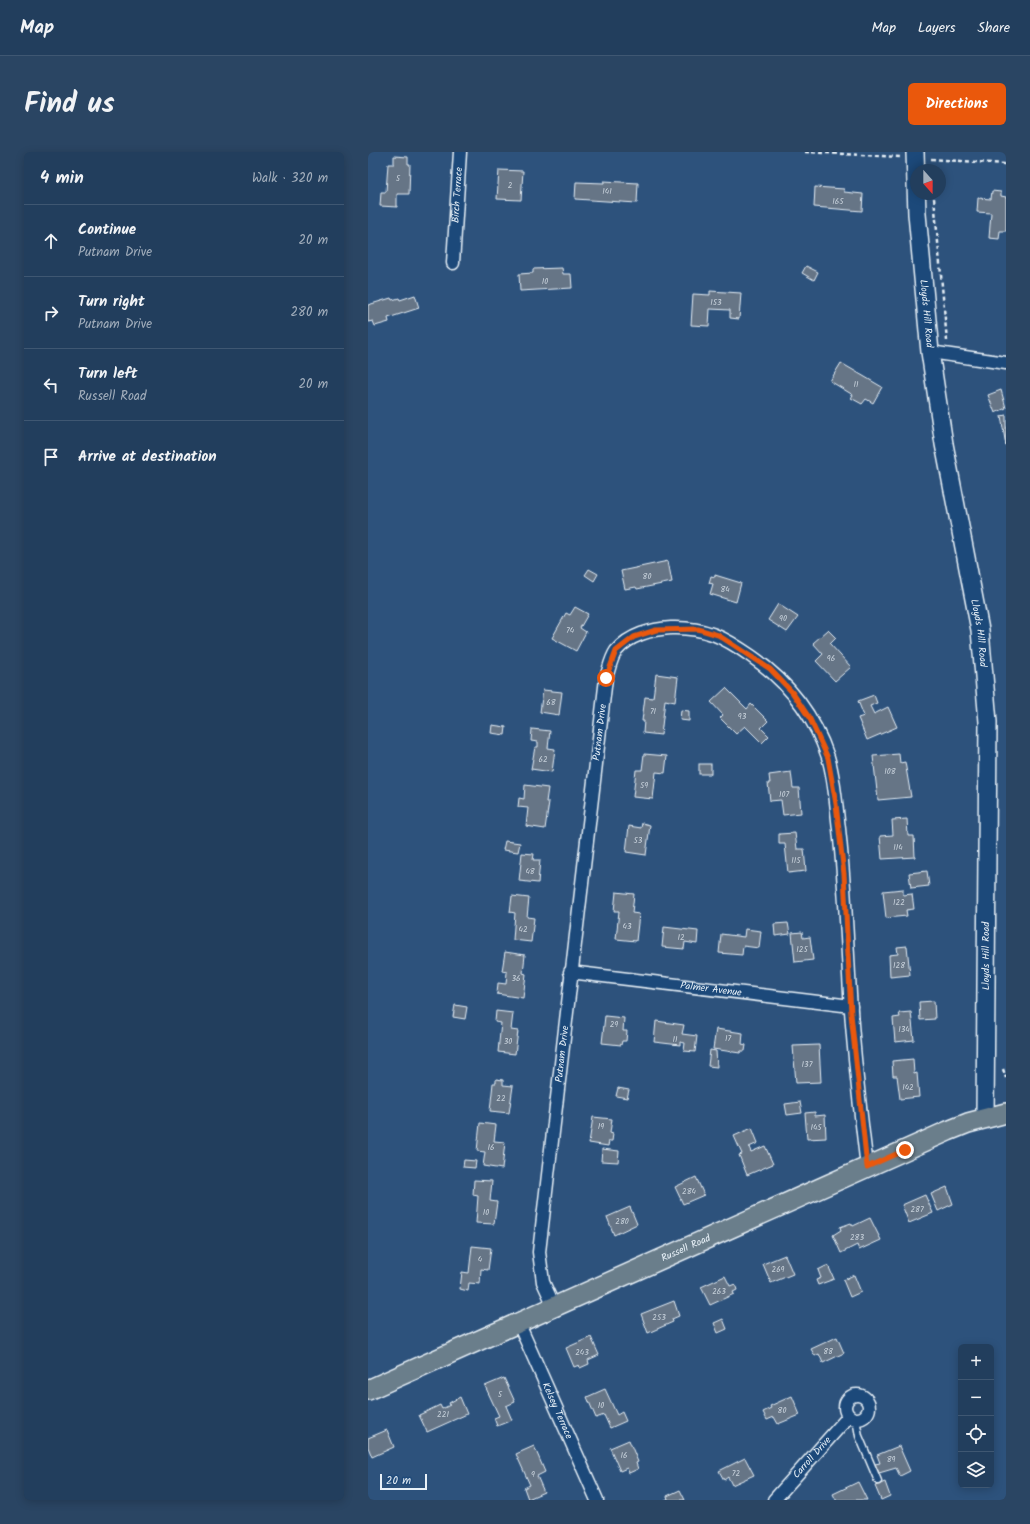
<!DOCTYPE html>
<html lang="en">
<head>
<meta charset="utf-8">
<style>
	:root { --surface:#223e5d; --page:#2a4563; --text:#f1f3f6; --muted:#a2aebc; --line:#3f5772; --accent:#ea580c }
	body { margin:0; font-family:Kalam,sans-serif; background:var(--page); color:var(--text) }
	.controls { position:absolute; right:12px; bottom:12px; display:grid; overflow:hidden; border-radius:6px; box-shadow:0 2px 10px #0003 }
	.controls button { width:36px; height:36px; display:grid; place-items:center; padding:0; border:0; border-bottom:1px solid var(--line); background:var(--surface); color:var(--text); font:20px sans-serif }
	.compass { position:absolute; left:542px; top:12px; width:36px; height:36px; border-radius:50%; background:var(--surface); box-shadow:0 2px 10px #0003; rotate:159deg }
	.scale { position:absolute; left:12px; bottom:10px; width:47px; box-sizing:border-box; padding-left:4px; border:2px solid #e8f1f8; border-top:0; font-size:11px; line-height:14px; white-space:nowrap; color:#e8f1f8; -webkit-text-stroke:3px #1f4a7a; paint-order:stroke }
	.stop { position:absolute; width:12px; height:12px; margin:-9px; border:3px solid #ea580c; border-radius:50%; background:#fff }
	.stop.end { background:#ea580c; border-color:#fff; box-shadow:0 1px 4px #0008 }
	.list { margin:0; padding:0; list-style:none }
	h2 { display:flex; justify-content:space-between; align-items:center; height:52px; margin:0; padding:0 16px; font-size:17px }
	h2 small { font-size:13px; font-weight:400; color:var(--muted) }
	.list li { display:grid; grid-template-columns:26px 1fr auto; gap:12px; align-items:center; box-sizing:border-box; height:72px; padding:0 16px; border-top:1px solid var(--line) }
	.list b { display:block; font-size:15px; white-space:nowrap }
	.list p { margin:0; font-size:13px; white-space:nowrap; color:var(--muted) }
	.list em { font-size:13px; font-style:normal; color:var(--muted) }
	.icon { flex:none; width:22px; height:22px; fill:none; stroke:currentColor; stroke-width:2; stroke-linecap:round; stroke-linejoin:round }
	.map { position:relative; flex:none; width:638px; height:1348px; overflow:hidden; border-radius:6px }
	header { display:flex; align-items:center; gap:24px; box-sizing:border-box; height:56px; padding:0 20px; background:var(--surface); border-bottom:1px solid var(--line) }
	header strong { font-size:19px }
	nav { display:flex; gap:22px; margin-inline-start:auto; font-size:14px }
	.intro { display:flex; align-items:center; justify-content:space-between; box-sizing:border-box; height:96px; padding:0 24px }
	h1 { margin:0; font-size:28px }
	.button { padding:10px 18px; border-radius:6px; background:var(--accent); color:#fff; font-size:14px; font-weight:700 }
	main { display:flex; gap:24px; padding:0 24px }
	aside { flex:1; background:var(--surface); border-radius:6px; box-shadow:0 2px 10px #0003 }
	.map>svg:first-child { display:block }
	.building { fill:#667486; stroke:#e8f1f8 }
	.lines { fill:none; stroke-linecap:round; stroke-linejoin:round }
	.lane-casing { stroke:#e8f1f8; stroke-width:9 }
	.street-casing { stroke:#e8f1f8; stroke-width:15 }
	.secondary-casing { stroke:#e8f1f8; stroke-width:20 }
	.primary-casing { stroke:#e8f1f8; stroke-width:22 }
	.path { stroke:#e8f1f8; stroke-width:2.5; stroke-dasharray:4 3; stroke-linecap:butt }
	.lane { stroke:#1f4a7a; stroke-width:6 }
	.street { stroke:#1f4a7a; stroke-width:12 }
	.secondary { stroke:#1f4a7a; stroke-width:17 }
	.primary { stroke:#6b7e8b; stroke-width:19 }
	.route { stroke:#ea580c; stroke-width:5 }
	.labels { text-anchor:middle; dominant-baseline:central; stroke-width:4; stroke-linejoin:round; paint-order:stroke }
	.number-label { font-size:8px; fill:#c8d2dc }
	.street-label { font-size:10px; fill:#e8f1f8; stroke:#1f4a7a }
</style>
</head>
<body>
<header>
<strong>Map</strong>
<nav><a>Map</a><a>Layers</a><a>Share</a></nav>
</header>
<div class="intro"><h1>Find us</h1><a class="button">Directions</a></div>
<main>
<aside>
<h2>4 min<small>Walk · 320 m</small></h2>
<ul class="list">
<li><svg class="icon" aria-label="ahead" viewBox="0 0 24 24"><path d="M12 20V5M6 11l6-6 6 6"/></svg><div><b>Continue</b><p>Putnam Drive</p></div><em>20 m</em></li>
<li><svg class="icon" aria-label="right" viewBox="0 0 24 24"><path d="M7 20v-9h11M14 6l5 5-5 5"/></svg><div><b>Turn right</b><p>Putnam Drive</p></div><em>280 m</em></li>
<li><svg class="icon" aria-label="left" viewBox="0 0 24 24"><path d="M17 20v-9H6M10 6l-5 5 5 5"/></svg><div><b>Turn left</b><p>Russell Road</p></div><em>20 m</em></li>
<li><svg class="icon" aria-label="arrive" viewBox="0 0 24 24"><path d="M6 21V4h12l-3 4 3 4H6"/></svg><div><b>Arrive at destination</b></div></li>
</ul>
</aside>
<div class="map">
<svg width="638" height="1348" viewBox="0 0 638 1348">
	<rect width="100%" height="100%" fill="#2d527c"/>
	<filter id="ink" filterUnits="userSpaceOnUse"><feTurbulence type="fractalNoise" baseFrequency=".025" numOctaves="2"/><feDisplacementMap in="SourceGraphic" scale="8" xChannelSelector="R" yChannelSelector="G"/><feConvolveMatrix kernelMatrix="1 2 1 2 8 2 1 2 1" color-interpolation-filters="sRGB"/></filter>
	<g filter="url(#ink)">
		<!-- building -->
		<g class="building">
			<polygon points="26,4 40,5 40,12 42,12 41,42 29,42 29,55 12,54 13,40 18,40 20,12 26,12"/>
			<polygon points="131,18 155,19 153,48 129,47"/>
			<polygon points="236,29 270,31 269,51 207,47 208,30 236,31"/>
			<polygon points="447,35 476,37 476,40 495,42 494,59 446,55"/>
			<polygon points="624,39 633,40 633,44 638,45 638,79 632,79 631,87 621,86 623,61 609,60 610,46 623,47"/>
			<polygon points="438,114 450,120 446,128 434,121"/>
			<polygon points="194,116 195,122 203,122 204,136 152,139 151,122 165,121 165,117"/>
			<polygon points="342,139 373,141 371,167 362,166 362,158 342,157 341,174 323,173 325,142 342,143"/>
			<polygon points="47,143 51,156 20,166 21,170 7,174 5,169 0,170 0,153 23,146 24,148 31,146 32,148"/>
			<polygon points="473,211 514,235 505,251 498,247 494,252 483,246 485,243 462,229"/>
			<polygon points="633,238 638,256 627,261 620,243"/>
			<polygon points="638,263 638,294 633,264"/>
			<polygon points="300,409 304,430 269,437 268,435 257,437 253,419"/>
			<polygon points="221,417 230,422 226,429 217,423"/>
			<polygon points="347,423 373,431 368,450 342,442 345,432 341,431 343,424 347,425"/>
			<polygon points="410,452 430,465 419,480 400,468"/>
			<polygon points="207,455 220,462 212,476 218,480 208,499 184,486 198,461 202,463"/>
			<polygon points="460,478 468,486 462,492 483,515 467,529 448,509 455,502 445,491"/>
			<polygon points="288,522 310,525 307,550 297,548 293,583 275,581 276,569 274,569 277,545 285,546"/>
			<polygon points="358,536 379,557 383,552 400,569 393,576 401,584 394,591 377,574 368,582 352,566 355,563 343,550"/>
			<polygon points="175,538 194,540 191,563 172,560"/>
			<polygon points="506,543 509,551 502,554 506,562 520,555 529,575 499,588 490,566 496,564 490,549"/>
			<polygon points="313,558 321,559 321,569 312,568"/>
			<polygon points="124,573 138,575 137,583 123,581"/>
			<polygon points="164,577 182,579 180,596 187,597 184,620 163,617 167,595 170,595 170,590 163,589"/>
			<polygon points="276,602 299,604 297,621 288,620 285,647 265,645 268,618 274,618"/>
			<polygon points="531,602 532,611 537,610 543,645 510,648 505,604"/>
			<rect x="331" y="612" width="12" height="10"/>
			<polygon points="423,620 425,636 431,636 433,661 415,663 413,648 402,649 400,631 402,631 401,623"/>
			<polygon points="157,633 180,636 178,650 181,650 177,677 158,674 160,656 150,655 151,646 156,647"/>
			<polygon points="539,667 540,684 546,684 547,705 514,707 512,684 525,683 524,668"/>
			<polygon points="274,671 282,673 278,703 258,700 261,674 273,676"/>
			<polygon points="427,681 429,697 436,697 438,719 420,721 417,692 411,692 411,682"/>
			<polygon points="137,689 152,691 150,700 135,698"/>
			<polygon points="154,701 166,702 165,708 172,708 170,731 151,729"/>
			<polygon points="559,719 561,734 543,736 541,721"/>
			<polygon points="535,737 535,743 544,742 546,757 538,758 539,764 518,766 515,739"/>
			<polygon points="248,740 266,742 264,761 271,762 268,789 248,787 251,759 246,759"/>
			<polygon points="144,744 161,746 159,765 166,766 163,790 145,788 147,761 142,760"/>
			<polygon points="420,771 422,782 407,784 406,772"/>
			<polygon points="296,775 330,779 329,792 317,790 316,797 294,795"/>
			<polygon points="377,777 393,779 391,796 375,794 374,803 351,801 353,782 376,785"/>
			<polygon points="434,780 435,786 442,785 445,808 427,810 424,781"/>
			<polygon points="539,794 542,823 522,825 521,803 530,802 529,795"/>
			<polygon points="137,800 157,803 155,821 158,822 155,846 129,842 130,831 138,832 139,820 134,819"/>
			<polygon points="566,849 567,867 552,868 551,850"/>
			<polygon points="87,853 99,855 97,867 85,865"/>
			<polygon points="128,859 145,861 143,878 150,879 147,902 130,900 133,871 127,870"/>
			<polygon points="543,860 546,888 527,890 525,866 532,865 531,861"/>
			<polygon points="237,864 256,866 255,879 259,879 258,889 254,889 253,893 234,891"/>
			<polygon points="288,869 316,873 314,882 329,884 327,900 316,899 317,891 312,890 312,893 286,890"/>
			<polygon points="348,877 375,881 374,892 378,893 377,899 373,899 372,901 345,897"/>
			<polygon points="451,893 453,930 428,931 425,894"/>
			<polygon points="342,898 348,899 349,915 340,914"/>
			<polygon points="545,907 546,922 549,921 551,945 532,947 529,924 525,924 524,909"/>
			<polygon points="128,927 135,928 135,933 145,934 141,961 122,959 125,931 128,931"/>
			<polygon points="250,936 261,938 259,946 248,944"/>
			<polygon points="432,950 434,961 419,963 417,952"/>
			<polygon points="447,960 447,964 457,963 458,986 439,987 437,961"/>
			<polygon points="225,965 244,967 242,981 245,982 244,989 241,989 240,994 221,991"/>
			<polygon points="112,971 128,973 126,989 137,990 134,1017 115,1014 117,1000 109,999"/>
			<polygon points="384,976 390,991 381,995 383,1000 397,994 405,1012 379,1023 371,1003 374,1002 366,984"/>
			<polygon points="234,997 251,999 250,1010 233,1009"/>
			<polygon points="96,1008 108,1009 107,1016 95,1015"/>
			<polygon points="328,1025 336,1043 315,1052 307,1035"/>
			<polygon points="106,1028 124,1029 122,1049 129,1050 126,1072 108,1071 110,1044 105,1043"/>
			<polygon points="579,1035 585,1052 570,1059 563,1042"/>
			<polygon points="557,1043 565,1061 541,1071 534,1053"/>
			<polygon points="262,1055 269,1072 246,1083 239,1065"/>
			<polygon points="502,1066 513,1088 491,1098 489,1093 473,1101 465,1083 473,1078 472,1075 483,1071 485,1074"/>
			<polygon points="104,1094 123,1096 120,1118 113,1117 112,1132 101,1131 100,1139 92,1137 94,1120 101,1121"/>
			<polygon points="417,1103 425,1122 403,1131 395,1112"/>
			<polygon points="460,1113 466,1127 450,1133 448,1128 453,1126 450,1118"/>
			<polygon points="486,1123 493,1140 482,1145 475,1128"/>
			<polygon points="357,1124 362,1134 367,1132 369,1138 365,1140 366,1142 342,1153 333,1135"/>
			<polygon points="306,1149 311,1164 304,1167 305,1170 280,1181 273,1162"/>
			<polygon points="355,1167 359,1177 350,1181 346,1171"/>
			<polygon points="223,1185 231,1203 220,1208 221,1212 212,1216 211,1213 206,1215 198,1196"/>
			<polygon points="469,1185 476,1201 455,1211 451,1202 447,1204 443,1197"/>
			<polygon points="136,1226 147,1250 138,1254 144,1268 129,1274 126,1266 131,1264 117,1234"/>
			<polygon points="237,1237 249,1263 254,1260 258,1269 242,1276 236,1263 228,1266 219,1245"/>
			<polygon points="424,1244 432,1263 410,1272 406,1265 399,1268 395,1260 403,1256 402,1254"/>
			<polygon points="92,1245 99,1262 59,1280 51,1263 72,1253 74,1257 82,1253 81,1251"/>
			<polygon points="19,1278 26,1295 4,1305 0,1295 0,1286"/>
			<polygon points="261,1288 270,1310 268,1311 270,1317 261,1321 259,1316 252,1319 242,1296"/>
			<polygon points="166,1294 177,1320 169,1324 176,1340 160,1347 156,1336 162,1333 148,1302"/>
			<polygon points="531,1294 542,1319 532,1324 528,1316 511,1321 507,1312 512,1311 509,1303"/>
			<polygon points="377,1306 386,1323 364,1333 360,1325 356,1328 351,1319"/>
			<polygon points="490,1330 499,1348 468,1348 465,1342"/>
			<polygon points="517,1330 522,1344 513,1348 507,1334"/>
			<polygon points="312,1338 317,1348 297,1348 300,1347 299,1344"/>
		</g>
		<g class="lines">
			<defs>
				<polyline id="lane" points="488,1267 491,1284 510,1329"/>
				<g id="street">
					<path id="s1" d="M85,111L92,0"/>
					<polyline points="562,200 638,211"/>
					<path id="s2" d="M202,820L483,854"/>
					<path id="s3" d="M186,1154L175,1130L171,1100L238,526C241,517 243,506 248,499C261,483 284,477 303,476C337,475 356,485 383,504C419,529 446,563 460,605C467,628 468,653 471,677C477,732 479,787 482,842C485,900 492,957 499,1015"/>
					<path id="s4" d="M150,1170L229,1348"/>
					<circle cx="489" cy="1255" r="12"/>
					<path id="s5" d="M406,1348L481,1264"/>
				</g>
				<g id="secondary">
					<path id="s6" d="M547,0L549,62L562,200L576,292L612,478L620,570L617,966"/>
				</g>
				<g id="primary">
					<path id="s7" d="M0,1238L580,979L600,971L638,961"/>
				</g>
			</defs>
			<!-- lane casing -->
			<use href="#lane" class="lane-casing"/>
			<!-- street casing -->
			<use href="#street" class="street-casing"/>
			<!-- secondary casing -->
			<use href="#secondary" class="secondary-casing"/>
			<!-- primary casing -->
			<use href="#primary" class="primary-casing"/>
			<!-- path -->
			<g class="path">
				<polyline points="437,0 532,5"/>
				<polyline points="563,7 638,12"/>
				<polyline points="566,46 579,189"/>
				<polyline points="635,917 638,926"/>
			</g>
			<!-- lane -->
			<use href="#lane" class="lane"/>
			<!-- street -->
			<use href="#street" class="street"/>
			<!-- secondary -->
			<use href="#secondary" class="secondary"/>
			<!-- primary -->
			<use href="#primary" class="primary"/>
		</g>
	</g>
	<g class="lines" filter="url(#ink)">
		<!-- route -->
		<polyline class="route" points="238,526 248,499 266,485 288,478 330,477 350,483 402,517 424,540 442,567 460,606 468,652 476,722 483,862 499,1015 537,998"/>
	</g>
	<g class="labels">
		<!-- number labels -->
		<g class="number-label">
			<text x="30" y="26">5</text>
			<text x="142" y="33">2</text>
			<text x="239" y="39">141</text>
			<text x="470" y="49">165</text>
			<text x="177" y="129">10</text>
			<text x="348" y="150">153</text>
			<text x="488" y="232">11</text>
			<text x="279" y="424">80</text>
			<text x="357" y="437">84</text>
			<text x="415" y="466">90</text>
			<text x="202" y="478">74</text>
			<text x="463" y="506">96</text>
			<text x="183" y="550">68</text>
			<text x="285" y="559">71</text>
			<text x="374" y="564">93</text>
			<text x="175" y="607">62</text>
			<text x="522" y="619">108</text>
			<text x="276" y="633">59</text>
			<text x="416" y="642">107</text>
			<text x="270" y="688">53</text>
			<text x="530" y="695">114</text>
			<text x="428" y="708">115</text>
			<text x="162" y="719">48</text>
			<text x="531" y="750">122</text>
			<text x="259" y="774">43</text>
			<text x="155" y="777">42</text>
			<text x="313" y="785">12</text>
			<text x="434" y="797">125</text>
			<text x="531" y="813">128</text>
			<text x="148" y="826">36</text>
			<text x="246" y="872">29</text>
			<text x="536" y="877">134</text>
			<text x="360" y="886">17</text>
			<text x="307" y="887">11</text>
			<text x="140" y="889">30</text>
			<text x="439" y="912">137</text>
			<text x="540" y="935">142</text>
			<text x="133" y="946">22</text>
			<text x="233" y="974">19</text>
			<text x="448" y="975">145</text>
			<text x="123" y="995">16</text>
			<text x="321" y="1039">284</text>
			<text x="549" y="1057">287</text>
			<text x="118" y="1060">10</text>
			<text x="254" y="1069">280</text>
			<text x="489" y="1085">283</text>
			<text x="112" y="1107">4</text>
			<text x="410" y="1117">269</text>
			<text x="351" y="1139">263</text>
			<text x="291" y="1165">253</text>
			<text x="460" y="1199">88</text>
			<text x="214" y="1200">243</text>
			<text x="132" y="1242">5</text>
			<text x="233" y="1253">10</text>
			<text x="414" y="1258">80</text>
			<text x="75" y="1262">221</text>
			<text x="256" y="1303">16</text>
			<text x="523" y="1307">89</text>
			<text x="368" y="1321">72</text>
			<text x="165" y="1322">9</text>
		</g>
		<!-- street labels -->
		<g class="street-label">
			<text stroke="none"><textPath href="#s1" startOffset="68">Birch Terrace</textPath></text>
			<text stroke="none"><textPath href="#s6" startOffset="162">Lloyds Hill Road</textPath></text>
			<text stroke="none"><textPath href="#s6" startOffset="486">Lloyds Hill Road</textPath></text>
			<text stroke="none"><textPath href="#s3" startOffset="580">Putnam Drive</textPath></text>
			<text transform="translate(618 804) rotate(-90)">Lloyds Hill Road</text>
			<text stroke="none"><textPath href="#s2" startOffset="142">Palmer Avenue</textPath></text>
			<text stroke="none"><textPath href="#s3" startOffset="256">Putnam Drive</textPath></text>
			<text stroke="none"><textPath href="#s7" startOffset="348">Russell Road</textPath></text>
			<text stroke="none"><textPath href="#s4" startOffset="97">Kelsey Terrace</textPath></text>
			<text stroke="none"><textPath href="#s5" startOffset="57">Carroll Drive</textPath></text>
		</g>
	</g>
</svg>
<div class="controls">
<button>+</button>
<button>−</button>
<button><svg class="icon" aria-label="locate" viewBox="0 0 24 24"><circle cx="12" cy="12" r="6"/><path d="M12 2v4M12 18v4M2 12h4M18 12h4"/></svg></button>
<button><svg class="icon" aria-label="layers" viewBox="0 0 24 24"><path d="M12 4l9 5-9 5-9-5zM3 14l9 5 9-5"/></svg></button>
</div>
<svg class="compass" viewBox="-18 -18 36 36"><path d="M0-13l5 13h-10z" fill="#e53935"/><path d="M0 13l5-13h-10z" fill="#a2aebc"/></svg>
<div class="scale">20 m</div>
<div class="stop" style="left:238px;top:526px"></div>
<div class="stop end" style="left:537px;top:998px"></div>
</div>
</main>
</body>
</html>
